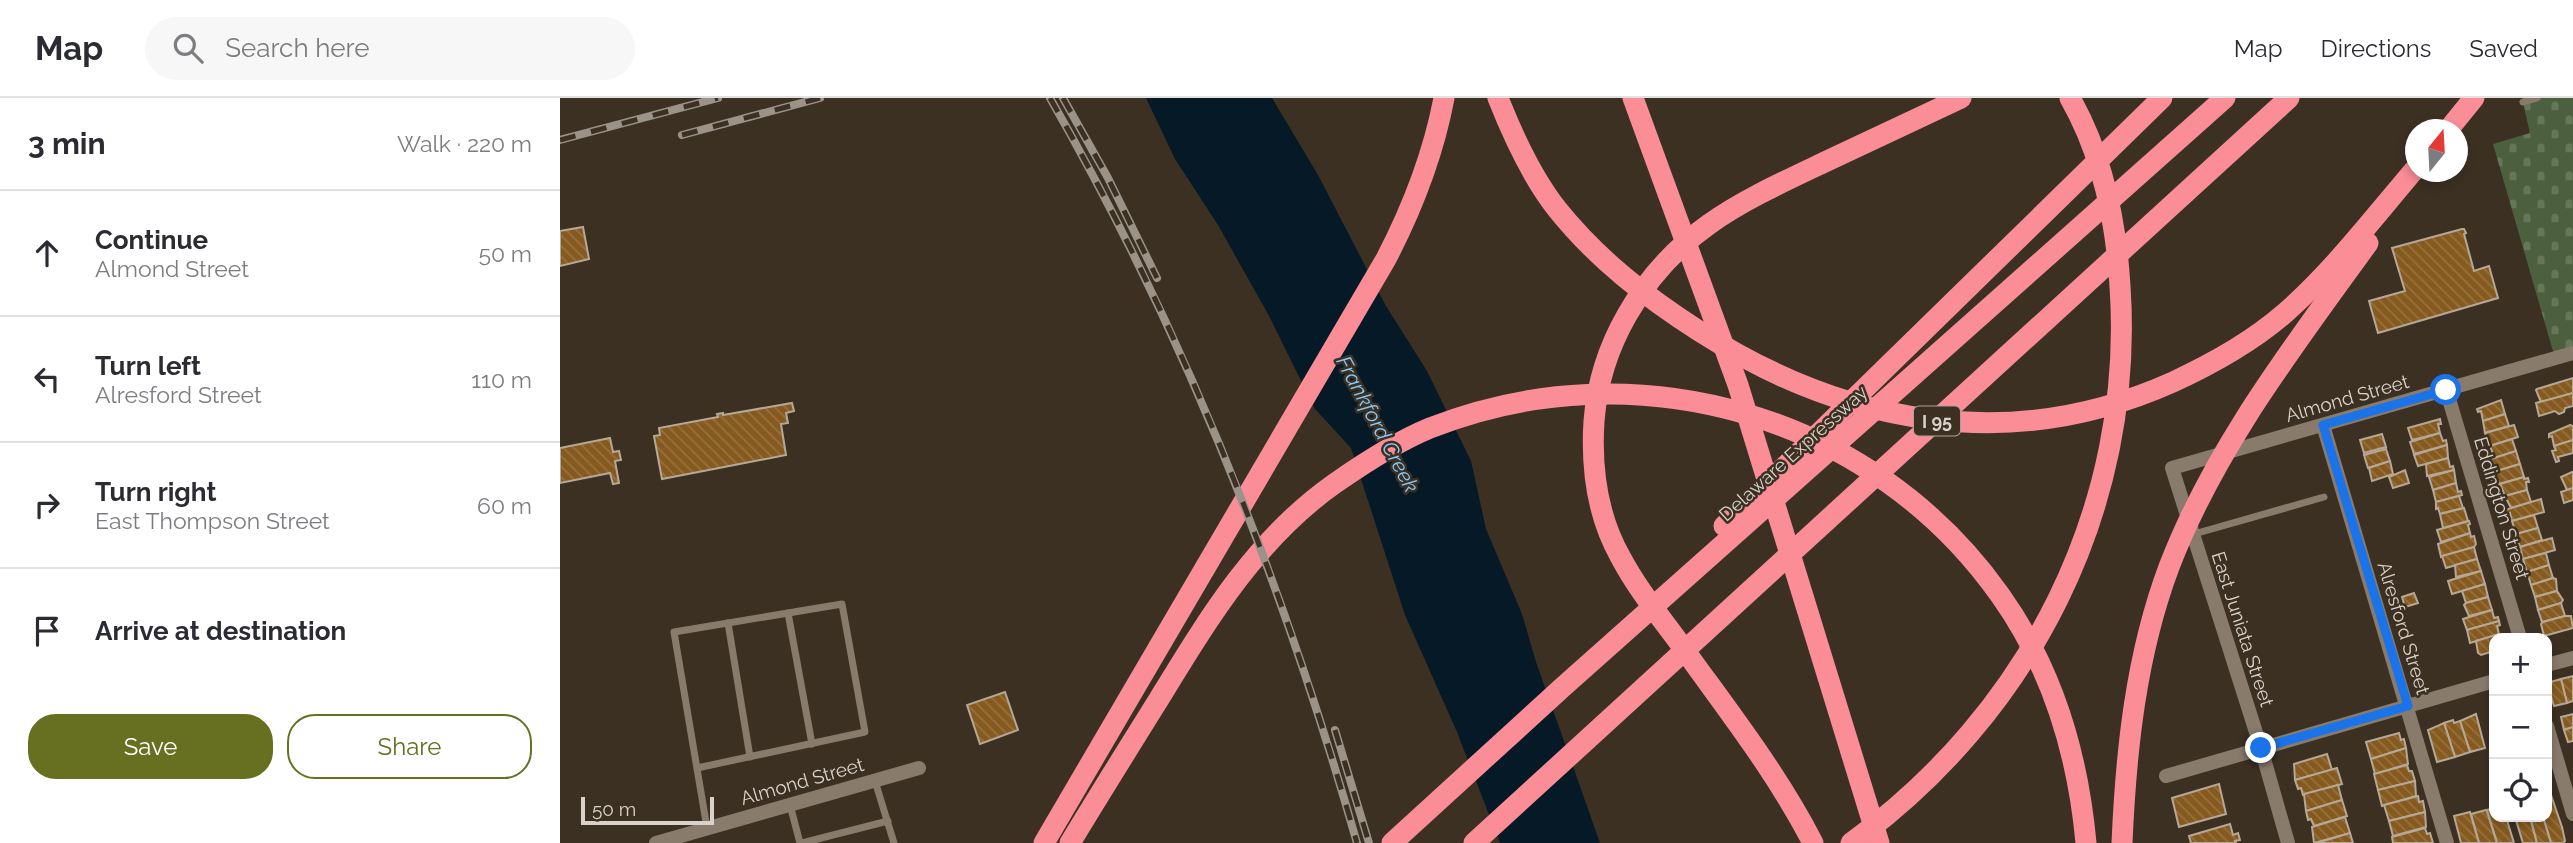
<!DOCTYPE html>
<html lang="en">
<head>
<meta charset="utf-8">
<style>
	:root { --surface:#fff; --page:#f7f7f7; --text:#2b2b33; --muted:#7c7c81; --line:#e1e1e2; --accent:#667020 }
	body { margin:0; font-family:Raleway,sans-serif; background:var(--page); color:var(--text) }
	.controls { position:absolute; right:21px; bottom:21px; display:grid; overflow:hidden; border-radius:14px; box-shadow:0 4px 10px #0003 }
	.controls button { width:63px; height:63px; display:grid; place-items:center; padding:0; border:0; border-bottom:2px solid var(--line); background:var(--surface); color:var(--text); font:35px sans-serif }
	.compass { position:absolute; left:1845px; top:21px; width:63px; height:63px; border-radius:50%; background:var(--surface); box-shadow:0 4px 10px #0003; rotate:18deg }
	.scale { position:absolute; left:21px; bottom:18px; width:133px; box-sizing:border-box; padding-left:7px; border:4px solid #dad2ca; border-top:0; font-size:19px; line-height:24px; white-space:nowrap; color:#dad2ca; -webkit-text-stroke:5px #3c3023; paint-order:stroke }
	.stop { position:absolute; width:21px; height:21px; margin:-16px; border:5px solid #1a73e8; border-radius:50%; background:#fff }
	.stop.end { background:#1a73e8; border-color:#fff; box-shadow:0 2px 7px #0008 }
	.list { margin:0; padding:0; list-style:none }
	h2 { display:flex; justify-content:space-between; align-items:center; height:91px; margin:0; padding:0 28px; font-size:30px }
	h2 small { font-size:23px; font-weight:400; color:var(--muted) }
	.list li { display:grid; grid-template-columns:46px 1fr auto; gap:21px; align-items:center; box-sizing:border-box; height:126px; padding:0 28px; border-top:2px solid var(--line) }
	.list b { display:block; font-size:26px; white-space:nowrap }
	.list p { margin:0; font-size:23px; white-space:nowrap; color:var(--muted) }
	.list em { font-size:23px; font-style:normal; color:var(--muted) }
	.actions { display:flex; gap:14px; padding:21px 28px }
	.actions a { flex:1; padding:16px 0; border:2px solid var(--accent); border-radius:28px; text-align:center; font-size:24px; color:var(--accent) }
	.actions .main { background:var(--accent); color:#fff }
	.icon { flex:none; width:38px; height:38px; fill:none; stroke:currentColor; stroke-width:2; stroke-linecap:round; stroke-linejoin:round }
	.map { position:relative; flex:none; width:2013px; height:745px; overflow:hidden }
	header { display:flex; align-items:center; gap:42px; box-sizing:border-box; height:98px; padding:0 35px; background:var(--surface); border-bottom:2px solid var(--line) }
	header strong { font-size:33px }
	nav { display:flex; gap:38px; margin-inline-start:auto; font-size:24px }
	.search { width:490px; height:63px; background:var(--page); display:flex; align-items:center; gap:18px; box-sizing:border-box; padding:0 24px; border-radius:38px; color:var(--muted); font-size:26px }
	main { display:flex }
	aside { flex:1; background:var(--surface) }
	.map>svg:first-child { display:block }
	.cemetery { fill:url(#cemetery-stones) }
	.water { fill:#051926 }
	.building { fill:url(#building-back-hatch); stroke:#b6a897; stroke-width:2 }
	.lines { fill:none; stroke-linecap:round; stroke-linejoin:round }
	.lane { stroke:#897b6c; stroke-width:7 }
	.street { stroke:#897b6c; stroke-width:14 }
	.highway { stroke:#fa8d96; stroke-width:21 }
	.rail-casing { stroke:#9b9288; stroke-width:8 }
	.rail { stroke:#3c3023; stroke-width:5; stroke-dasharray:16; stroke-linecap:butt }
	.route { stroke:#1a73e8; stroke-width:9 }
	.labels { text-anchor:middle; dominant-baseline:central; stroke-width:5; stroke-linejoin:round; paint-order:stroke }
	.shield { fill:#3c3023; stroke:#aba198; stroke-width:2 }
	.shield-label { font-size:18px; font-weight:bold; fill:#dad2ca }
	.street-label { font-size:19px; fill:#dad2ca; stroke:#3c3023 }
	.water-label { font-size:21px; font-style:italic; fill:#84cafb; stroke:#3c3023 }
</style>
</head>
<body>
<header>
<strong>Map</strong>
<div class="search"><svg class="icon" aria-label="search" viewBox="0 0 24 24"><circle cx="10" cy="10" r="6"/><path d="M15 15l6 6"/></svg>Search here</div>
<nav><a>Map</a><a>Directions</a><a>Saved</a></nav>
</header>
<main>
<aside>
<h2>3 min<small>Walk · 220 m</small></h2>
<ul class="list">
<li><svg class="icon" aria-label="ahead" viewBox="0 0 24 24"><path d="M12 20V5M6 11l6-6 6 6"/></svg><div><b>Continue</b><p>Almond Street</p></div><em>50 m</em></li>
<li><svg class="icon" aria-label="left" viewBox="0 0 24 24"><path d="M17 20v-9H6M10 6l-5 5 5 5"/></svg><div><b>Turn left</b><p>Alresford Street</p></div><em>110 m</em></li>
<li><svg class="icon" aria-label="right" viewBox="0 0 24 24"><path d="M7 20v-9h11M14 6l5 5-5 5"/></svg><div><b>Turn right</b><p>East Thompson Street</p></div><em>60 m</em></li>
<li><svg class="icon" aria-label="arrive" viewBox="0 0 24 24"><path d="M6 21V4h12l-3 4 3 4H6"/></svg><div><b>Arrive at destination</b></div></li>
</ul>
<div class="actions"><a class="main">Save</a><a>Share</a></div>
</aside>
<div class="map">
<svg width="2013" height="745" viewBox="0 0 2013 745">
	<defs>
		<pattern id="cemetery-stones" width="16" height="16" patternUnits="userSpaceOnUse" patternTransform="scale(1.75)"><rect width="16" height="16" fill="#4c603f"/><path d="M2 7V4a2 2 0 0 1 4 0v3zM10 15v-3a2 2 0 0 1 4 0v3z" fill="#657659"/></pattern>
		<pattern id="building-back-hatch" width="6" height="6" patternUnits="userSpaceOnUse" patternTransform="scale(1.75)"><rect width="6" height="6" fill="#865a1f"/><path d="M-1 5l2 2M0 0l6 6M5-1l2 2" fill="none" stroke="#96713e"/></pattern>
	</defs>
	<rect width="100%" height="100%" fill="#3c3023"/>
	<!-- cemetery -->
	<polygon class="cemetery" points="1962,0 2013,0 2013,255 1995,260 1933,46 1970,35"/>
	<!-- water -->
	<polygon class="water" points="586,0 712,0 758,77 826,208 867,273 911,363 926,431 962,516 976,564 1040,745 940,745 897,634 845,517 791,350 755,311 708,216 658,127 615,61"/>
	<!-- building -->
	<g class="building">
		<polygon points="23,129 29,161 0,168 0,133"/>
		<polygon points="1902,131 1904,131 1906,135 1904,136 1914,173 1929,168 1938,200 1818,235 1809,203 1845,193 1832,150"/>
		<polygon points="2013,280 2013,295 1981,304 1976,292 1977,291"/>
		<polygon points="2013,295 2013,308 2005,310 2004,314 1999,316 1995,313 1979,318 1976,305"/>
		<polygon points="1941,302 1945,316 1923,323 1921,313 1918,314 1917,311"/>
		<polygon points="232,305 234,313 226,315 228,325 221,326 226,357 102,381 94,338 100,337 99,330 158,319 157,316 163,315 163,317"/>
		<polygon points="1945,316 1949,328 1925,335 1923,323"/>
		<polygon points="1880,321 1881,326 1878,326 1880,335 1852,342 1848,330"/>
		<polygon points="1954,327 1958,339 1930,348 1925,335"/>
		<polygon points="2010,327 2013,328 2013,342 1994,348 1992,338 1989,339 1989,336"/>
		<polygon points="1880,335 1883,343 1886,342 1887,347 1854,356 1850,344"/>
		<polygon points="1822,336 1826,349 1804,355 1800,342"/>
		<polygon points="50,340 53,354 59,353 61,362 55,363 59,385 53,386 50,375 0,385 0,350"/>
		<polygon points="1952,341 1956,353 1931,361 1930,357 1933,356 1930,348"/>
		<polygon points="2013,342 2013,355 1998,359 1999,363 1996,364 1992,353 1996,352 1994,348"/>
		<polygon points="1887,347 1888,360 1858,368 1854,357"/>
		<polygon points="1826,351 1830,363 1808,370 1804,357"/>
		<polygon points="1956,353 1960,366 1937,373 1931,361"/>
		<polygon points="1888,360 1890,369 1893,368 1894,372 1867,378 1866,366"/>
		<polygon points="1830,363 1833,376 1812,383 1809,370"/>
		<polygon points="1960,366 1964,379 1939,386 1938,382 1932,383 1930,375"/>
		<polygon points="1845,372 1849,385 1833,390 1829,379"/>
		<polygon points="1894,372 1896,385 1873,392 1869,379"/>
		<polygon points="2012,374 2013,374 2013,390 2007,392 2001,379"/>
		<polygon points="1964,379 1964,381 1968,380 1969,384 1966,384 1967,392 1945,398 1940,386"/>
		<polygon points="1896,385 1898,394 1901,393 1902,397 1876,404 1873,392"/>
		<polygon points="2013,390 2013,402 2004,405 2001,394"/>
		<polygon points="1967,392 1971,404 1951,410 1945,398"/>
		<polygon points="1899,398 1903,410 1880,416 1878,410 1876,411 1876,404"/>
		<polygon points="1981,401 1984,414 1952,423 1950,415 1947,416 1945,412"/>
		<polygon points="1904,410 1908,423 1883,430 1880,416"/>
		<polygon points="1974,417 1978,430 1956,436 1952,423"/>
		<polygon points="1909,423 1910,426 1908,427 1910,435 1881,444 1877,432"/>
		<polygon points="1978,430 1982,442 1960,449 1956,436"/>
		<polygon points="1910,435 1911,439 1914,438 1916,446 1914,449 1881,459 1878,446"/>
		<polygon points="1992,440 1995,452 1963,461 1960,449"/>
		<polygon points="1914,449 1917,461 1886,470 1882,458"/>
		<polygon points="1986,455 1989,467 1967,474 1963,461"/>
		<polygon points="1917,461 1921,473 1896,479 1895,467"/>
		<polygon points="1989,467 1993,480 1971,487 1967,474"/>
		<polygon points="1921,473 1925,486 1892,496 1888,483"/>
		<polygon points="1993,480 1996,481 1997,493 1975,499 1971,487"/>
		<polygon points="1925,486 1928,499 1906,505 1902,493"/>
		<polygon points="1997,493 2003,502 2001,505 1978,512 1975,499"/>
		<polygon points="1854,495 1858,505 1845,509 1842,499"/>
		<polygon points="1928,499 1932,512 1909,518 1904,507 1906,505"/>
		<polygon points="2001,505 2005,518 1982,524 1978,512"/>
		<polygon points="1932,512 1934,520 1938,519 1939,523 1907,532 1903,521"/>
		<polygon points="2005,518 2011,518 2013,530 1984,538 1981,526 1983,524"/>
		<polygon points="1939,523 1940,527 1937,528 1939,536 1910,545 1907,532"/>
		<polygon points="1939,536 1940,540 1934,540 1934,553 1921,557 1918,555 1916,543"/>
		<polygon points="2013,578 2013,603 2007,605 2001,581"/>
		<polygon points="2001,581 2007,605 1994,608 1987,585"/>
		<polygon points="445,594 458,632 420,646 407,607"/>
		<polygon points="1916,616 1925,650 1910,654 1900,623"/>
		<polygon points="2013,616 2013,629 2004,632 2001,619"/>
		<polygon points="1893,622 1894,625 1900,623 1910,654 1895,659 1884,625"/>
		<polygon points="1884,625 1895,659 1877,664 1868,632"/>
		<polygon points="2013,629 2013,643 2008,644 2004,632"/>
		<polygon points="1839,635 1841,642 1844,641 1846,650 1811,661 1806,644"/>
		<polygon points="1846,650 1848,666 1815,676 1811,661"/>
		<polygon points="1767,656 1772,672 1735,682 1734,666"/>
		<polygon points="1847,667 1849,673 1852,673 1855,683 1818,692 1814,676"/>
		<polygon points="1777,670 1782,686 1743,697 1741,690 1738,691 1735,682"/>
		<polygon points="1855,683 1856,698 1822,708 1818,692"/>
		<polygon points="1659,686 1666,716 1619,729 1612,700"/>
		<polygon points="1778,687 1782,702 1746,713 1744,696"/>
		<polygon points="1991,697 2002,729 2005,743 2003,745 1991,745 1983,719 1987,719 1987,698"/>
		<polygon points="1858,698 1859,704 1863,703 1865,714 1829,723 1824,707"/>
		<polygon points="1782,702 1787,718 1754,728 1751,721 1748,722 1746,713"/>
		<polygon points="1934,710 1934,719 1946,719 1954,745 1937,745 1927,712"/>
		<polygon points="1926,712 1928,717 1937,745 1919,745 1911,716"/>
		<polygon points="1865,714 1866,729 1833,738 1829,723"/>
		<polygon points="1910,714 1919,745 1901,745 1894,718"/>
		<polygon points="1785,719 1790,735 1754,745 1752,729"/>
		<polygon points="1955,719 1970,719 1977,745 1963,745"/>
		<polygon points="1973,719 1983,719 1991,745 1977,745 1971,722 1973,722"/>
		<polygon points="1670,726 1673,737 1678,735 1680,742 1675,743 1676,745 1631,745 1629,738"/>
		<polygon points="1865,730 1867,736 1870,735 1873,745 1833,745 1832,739"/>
		<polygon points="1790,735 1793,745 1757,745"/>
	</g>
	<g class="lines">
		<!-- lane -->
		<g class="lane">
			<polyline points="1963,4 1977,0"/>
			<polyline points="1634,436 1764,399"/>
			<polyline points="228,515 252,646"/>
			<polyline points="168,525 190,659"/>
			<polyline points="137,670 305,634 282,506 114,534 147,730"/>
			<polyline points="315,683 334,745"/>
			<polyline points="230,707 240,745"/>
			<polyline points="242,745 328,723"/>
		</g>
		<!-- street -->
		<g class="street">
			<polyline points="1886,291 1960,540"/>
			<polyline points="1763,327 1887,745"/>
			<polyline points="1987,567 2013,560"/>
			<polyline points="1987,628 2013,716"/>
			<polyline points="1606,678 1934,583"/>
			<polyline points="96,745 359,670"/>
			<polyline points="1728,745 1701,650 1612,370 2013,255"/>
		</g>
		<!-- highway -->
		<g class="highway">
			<path d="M938,0C953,38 971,78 997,111C1037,161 1086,199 1139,233C1286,327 1450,357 1613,284C1652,266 1693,243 1725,215C1774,172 1814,119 1856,70"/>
			<polyline points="1073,0 1178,287 1319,745"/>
			<polyline points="1888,32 1914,0"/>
			<polyline points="1164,428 1602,0"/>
			<path d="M484,745L826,161C853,109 873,58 884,0"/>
			<path d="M510,745C539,697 569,649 599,601C648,521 696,441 774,386C804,365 836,344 870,330C1075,249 1312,316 1440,497C1492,570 1518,657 1526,745"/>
			<polyline points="832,745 1004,588 1665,0"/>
			<polyline points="914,745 1729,0"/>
			<path d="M1253,745C1216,673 1165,609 1118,543C1098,516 1077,490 1061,460C1037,418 1031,370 1034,323C1037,285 1048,250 1067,217C1115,132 1183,103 1267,63C1312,42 1357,21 1401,0"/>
			<path d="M1291,745C1469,616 1575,410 1560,188C1556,122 1543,58 1510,0"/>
			<path d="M1562,745C1566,652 1576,557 1609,469C1655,349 1734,248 1808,145"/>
		</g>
		<defs>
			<g id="rail">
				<path d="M490,0C625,235 723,485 797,745"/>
				<polyline points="503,0 548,80 597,180"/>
				<polyline points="122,37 260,0"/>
				<polyline points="0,42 158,0"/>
				<polyline points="775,632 809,745"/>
			</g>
		</defs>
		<!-- rail casing -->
		<use href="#rail" class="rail-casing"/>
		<!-- rail -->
		<use href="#rail" class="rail"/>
	</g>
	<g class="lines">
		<!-- route -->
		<polyline class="route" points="1701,650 1848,608 1763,327 1886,292"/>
	</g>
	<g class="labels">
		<!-- shield labels -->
		<rect class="shield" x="1354" y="308.5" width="46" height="29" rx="5"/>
		<g class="shield-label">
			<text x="1377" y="323">I 95</text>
		</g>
		<!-- street labels -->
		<g class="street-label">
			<text transform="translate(1787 300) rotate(-16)">Almond Street</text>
			<text transform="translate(1233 355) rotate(-42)">Delaware Expressway</text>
			<text transform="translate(1942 410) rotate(73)">Eddington Street</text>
			<text transform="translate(1844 530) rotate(73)">Alresford Street</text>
			<text transform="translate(1683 531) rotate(72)">East Juniata Street</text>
			<text transform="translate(242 683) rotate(-16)">Almond Street</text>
		</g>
		<!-- water labels -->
		<g class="water-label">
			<text transform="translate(818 326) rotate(62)">Frankford Creek</text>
		</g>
	</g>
</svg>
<div class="controls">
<button>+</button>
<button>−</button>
<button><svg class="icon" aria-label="locate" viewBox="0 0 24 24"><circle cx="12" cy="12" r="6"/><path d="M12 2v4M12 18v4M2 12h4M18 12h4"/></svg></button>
</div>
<svg class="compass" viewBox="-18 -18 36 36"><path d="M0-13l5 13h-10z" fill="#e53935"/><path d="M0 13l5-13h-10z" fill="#7c7c81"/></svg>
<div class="scale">50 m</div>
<div class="stop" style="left:1886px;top:292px"></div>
<div class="stop end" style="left:1701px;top:650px"></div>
</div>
</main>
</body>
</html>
